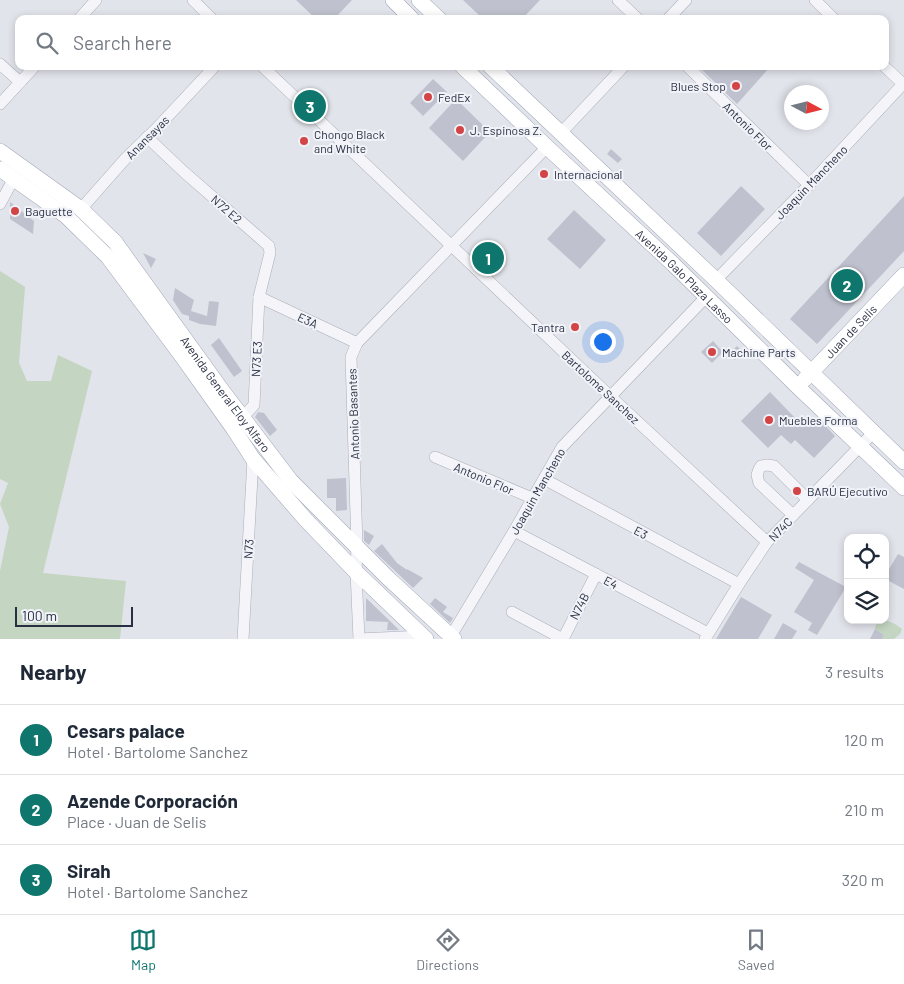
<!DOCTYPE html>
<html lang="en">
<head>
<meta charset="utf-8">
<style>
	:root { --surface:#fff; --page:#f2f2f3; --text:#1f2937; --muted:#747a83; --line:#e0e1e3; --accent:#0f766e }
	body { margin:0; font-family:Barlow,sans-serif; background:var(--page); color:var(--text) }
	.controls { position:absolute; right:15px; bottom:15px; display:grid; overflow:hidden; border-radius:10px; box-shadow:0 2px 8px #0003 }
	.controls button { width:45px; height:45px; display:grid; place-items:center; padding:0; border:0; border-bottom:1px solid var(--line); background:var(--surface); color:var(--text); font:25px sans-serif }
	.compass { position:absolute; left:784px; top:85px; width:45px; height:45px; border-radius:50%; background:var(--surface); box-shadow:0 2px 8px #0003; rotate:97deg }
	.scale { position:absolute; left:15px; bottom:12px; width:118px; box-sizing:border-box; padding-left:5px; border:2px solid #292f43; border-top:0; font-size:14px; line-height:18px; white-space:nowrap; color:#292f43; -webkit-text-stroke:4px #f1f3f8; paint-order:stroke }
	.you { position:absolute; left:602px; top:341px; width:18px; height:18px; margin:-12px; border:4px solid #fff; border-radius:50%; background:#1a73e8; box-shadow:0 0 0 8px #1a73e833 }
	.badge { display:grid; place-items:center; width:32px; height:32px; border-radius:50%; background:var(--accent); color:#fff; font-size:16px; font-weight:700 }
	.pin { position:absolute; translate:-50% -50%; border:2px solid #fff; box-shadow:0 1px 5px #0006 }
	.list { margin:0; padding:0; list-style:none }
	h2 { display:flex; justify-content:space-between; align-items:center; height:65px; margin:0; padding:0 20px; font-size:21px }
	h2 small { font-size:16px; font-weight:400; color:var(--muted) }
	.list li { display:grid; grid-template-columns:32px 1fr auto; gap:15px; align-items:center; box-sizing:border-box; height:70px; padding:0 20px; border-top:1px solid var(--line) }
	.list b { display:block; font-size:19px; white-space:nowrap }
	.list p { margin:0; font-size:16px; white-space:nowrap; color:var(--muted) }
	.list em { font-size:16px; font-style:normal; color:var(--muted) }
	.icon { flex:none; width:28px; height:28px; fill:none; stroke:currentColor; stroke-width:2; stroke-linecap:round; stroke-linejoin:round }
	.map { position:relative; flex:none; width:904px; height:639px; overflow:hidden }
	.search { position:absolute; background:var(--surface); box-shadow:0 2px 8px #0003; left:15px; right:15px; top:15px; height:55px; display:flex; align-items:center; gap:12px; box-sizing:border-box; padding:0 18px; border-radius:10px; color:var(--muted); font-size:19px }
	.sheet { height:275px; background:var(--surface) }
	nav { display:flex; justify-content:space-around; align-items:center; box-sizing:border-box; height:70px; border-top:1px solid var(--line); background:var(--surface); font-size:14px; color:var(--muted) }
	nav a { display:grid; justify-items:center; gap:2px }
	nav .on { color:var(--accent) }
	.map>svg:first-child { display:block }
	.green { fill:#c4d5c2 }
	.building { fill:#bfc2ce }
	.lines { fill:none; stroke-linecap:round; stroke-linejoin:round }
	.minor-casing { stroke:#aaaeb9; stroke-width:12 }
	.major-casing { stroke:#a0a6b7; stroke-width:16 }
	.minor { stroke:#f5f5f9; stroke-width:11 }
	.major { stroke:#fff; stroke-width:15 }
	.poi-dot { fill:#d24445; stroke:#f1f3f8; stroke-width:2 }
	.labels { text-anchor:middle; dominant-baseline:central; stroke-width:4; stroke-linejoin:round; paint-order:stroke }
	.poi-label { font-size:12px; fill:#292f43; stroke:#f1f3f8; text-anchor:start }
	.street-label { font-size:12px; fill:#292f43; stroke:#f1f3f8 }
</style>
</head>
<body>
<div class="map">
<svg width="904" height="639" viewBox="0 0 904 639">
	<rect width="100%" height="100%" fill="#e2e4eb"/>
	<!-- green -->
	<g class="green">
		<polygon points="0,271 25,287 19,363 27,381 51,381 58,355 92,371 43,573 126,581 120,639 0,639 0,571 9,527 0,504 8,483 0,479"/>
		<path d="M879,620C888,620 895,623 902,629L900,634L894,639H882L884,635L875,629L877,621Z"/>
	</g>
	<!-- building -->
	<g class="building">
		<polygon points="296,0 352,0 334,19 316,19"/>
		<polygon points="463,0 540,0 522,19 483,19"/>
		<polygon points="698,66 771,66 737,104"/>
		<polygon points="433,79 447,92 423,116 410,103"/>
		<polygon points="456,99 490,132 463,161 429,128"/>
		<polygon points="611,149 622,159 618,163 607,154"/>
		<polygon points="741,186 765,209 721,256 697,233"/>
		<polygon points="904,196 904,251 817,344 790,319"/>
		<polygon points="10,202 34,221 33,234 10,219"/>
		<polygon points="574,210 606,240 580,269 547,239"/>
		<polygon points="143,253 156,259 151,268"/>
		<polygon points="175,288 194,300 191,311 207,316 209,301 219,302 216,326 200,324 189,320 189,316 182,314 173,300"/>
		<polygon points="219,338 242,371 234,377 211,345"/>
		<polygon points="713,341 723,352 712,363 701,352"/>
		<polygon points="737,346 742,351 735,360 729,354"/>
		<polygon points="770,392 801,424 808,417 819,427 823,423 835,436 814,458 795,440 791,444 781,435 768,448 741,421"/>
		<polygon points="258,412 264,413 277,430 270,436 255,417"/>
		<polygon points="346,478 347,510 336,511 336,498 327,498 327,479"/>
		<polygon points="364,530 374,536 369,545 364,541"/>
		<polygon points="382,544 397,563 407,570 407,569 423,578 413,588 374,551"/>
		<polygon points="898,554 904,557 904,589 885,579 885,576"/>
		<polygon points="799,562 846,587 817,635 808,630 812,623 794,612 814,580 795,568"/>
		<polygon points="741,597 772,615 758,639 716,639"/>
		<polygon points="366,598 391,622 399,630 387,630 388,622 366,621"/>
		<polygon points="435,598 447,607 443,612 453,618 450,623 430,604"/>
		<polygon points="783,623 797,631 792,639 774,639"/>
		<polygon points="875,629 884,635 882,639 870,639"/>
	</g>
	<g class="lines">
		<defs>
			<g id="minor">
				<polyline points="193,0 212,19"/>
				<polyline points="618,0 638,19"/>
				<polyline points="815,0 834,19"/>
				<polyline points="79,19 96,0"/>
				<polyline points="668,19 686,0"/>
				<polyline points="0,64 20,82"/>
				<polyline points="262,66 610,396 767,542"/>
				<polyline points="687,66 809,185"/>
				<polyline points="884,66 903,84"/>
				<polyline points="0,104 35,66"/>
				<polyline points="561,133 624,66"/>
				<polyline points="147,137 184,172 269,246 270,253 259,297 254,405 243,417"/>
				<polyline points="0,204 14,178"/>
				<polyline points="81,209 126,158 156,129 215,66"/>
				<polyline points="716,280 809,185 904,83"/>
				<polyline points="259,297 357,343"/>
				<polyline points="435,457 532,498"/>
				<polyline points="544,479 739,584"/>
				<polyline points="793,515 759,483 757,475 759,469 761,466 767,465 774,466 808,500"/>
				<polyline points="514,531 708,633"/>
				<polyline points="512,612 563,639"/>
				<polyline points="451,636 514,531 562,447 706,297"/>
				<polyline points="243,639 253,459"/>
				<polyline points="359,639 356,572 357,546 351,357 357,343 547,147"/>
				<polyline points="359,639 423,636"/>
				<polyline points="563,639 596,574"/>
				<polyline points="705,639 739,584 767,542 873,433"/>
			</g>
			<g id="major">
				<polyline points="393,0 412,19"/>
				<polyline points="419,0 439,19"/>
				<path id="s1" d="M462,66L547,147L673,264L798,387L904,488"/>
				<polyline points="490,66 716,280 904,462"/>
				<path id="s2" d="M0,151L81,209L115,242L221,389L291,481L388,578L454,639"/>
				<polyline points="0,169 66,216 108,257 181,355 233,428 253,459 306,520 356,572 426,639"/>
				<path id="s3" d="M805,379L904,275"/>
			</g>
		</defs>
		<!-- minor casing -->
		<use href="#minor" class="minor-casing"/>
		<!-- major casing -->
		<use href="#major" class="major-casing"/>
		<!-- minor -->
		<use href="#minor" class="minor"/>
		<!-- major -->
		<use href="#major" class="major"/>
	</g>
	<!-- markers -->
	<g class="poi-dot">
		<circle cx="736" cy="86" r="5"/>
		<circle cx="428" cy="97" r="5"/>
		<circle cx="460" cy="130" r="5"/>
		<circle cx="304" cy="141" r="5"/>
		<circle cx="544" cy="174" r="5"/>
		<circle cx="15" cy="211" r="5"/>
		<circle cx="575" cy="327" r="5"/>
		<circle cx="712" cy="352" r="5"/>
		<circle cx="769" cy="420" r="5"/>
		<circle cx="797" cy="491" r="5"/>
	</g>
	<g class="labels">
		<!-- poi labels -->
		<g class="poi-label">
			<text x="726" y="86" text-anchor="end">Blues Stop</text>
			<text x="438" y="97">FedEx</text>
			<text x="470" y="130">J. Espinosa Z.</text>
			<text x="314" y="134">Chongo Black<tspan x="314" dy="14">and White</tspan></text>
			<text x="554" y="174">Internacional</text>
			<text x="25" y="211">Baguette</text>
			<text x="565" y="327" text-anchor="end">Tantra</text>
			<text x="722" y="352">Machine Parts</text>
			<text x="779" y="420">Muebles Forma</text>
			<text x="807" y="491">BARÚ Ejecutivo</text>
		</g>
		<!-- street labels -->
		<g class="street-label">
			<text transform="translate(748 126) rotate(44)">Antonio Flor</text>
			<text transform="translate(147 137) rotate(-45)">Anansayas</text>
			<text transform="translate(811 182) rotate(-46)">Joaquin Mancheno</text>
			<text transform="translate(227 209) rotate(41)">N72 E2</text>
			<text stroke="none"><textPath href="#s1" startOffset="306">Avenida Galo Plaza Lasso</textPath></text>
			<text transform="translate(308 320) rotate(25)">E3A</text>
			<text stroke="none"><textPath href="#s3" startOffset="66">Juan de Selis</textPath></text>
			<text transform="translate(256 359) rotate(-87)">N73 E3</text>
			<text transform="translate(601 387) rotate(43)">Bartolome Sanchez</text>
			<text stroke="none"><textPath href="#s2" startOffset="335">Avenida General Eloy Alfaro</textPath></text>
			<text transform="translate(353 414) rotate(-92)">Antonio Basantes</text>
			<text transform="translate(484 478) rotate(23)">Antonio Flor</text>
			<text transform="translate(537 491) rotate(-60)">Joaquin Mancheno</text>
			<text transform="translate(780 529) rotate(-46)">N74C</text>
			<text transform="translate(641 532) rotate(28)">E3</text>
			<text transform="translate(248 549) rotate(-86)">N73</text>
			<text transform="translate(611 582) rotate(28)">E4</text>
			<text transform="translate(579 606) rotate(-63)">N74B</text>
		</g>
	</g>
</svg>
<div class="controls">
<button><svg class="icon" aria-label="locate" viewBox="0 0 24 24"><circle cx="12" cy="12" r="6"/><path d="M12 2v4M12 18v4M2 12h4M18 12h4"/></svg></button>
<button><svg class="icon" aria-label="layers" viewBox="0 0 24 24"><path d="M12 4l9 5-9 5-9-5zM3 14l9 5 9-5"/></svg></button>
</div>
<svg class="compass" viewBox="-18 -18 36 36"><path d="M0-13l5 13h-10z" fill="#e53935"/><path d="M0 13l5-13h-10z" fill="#747a83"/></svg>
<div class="scale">100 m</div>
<div class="you"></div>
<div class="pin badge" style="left:488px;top:258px">1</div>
<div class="pin badge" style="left:847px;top:285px">2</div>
<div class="pin badge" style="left:310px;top:106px">3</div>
<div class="search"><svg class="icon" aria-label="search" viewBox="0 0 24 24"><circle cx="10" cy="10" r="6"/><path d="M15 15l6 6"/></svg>Search here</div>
</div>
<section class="sheet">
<h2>Nearby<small>3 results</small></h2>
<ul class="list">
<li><span class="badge">1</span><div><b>Cesars palace</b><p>Hotel · Bartolome Sanchez</p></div><em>120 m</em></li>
<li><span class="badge">2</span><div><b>Azende Corporación</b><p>Place · Juan de Selis</p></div><em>210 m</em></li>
<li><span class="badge">3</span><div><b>Sirah</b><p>Hotel · Bartolome Sanchez</p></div><em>320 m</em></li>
</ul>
</section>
<nav>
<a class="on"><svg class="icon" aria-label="map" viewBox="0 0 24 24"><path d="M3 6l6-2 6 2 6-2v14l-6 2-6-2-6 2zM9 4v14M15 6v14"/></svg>Map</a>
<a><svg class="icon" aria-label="directions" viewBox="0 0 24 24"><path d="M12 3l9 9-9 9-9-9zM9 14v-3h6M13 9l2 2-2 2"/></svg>Directions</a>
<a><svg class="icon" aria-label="saved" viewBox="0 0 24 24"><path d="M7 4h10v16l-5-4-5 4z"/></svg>Saved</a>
</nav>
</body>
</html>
